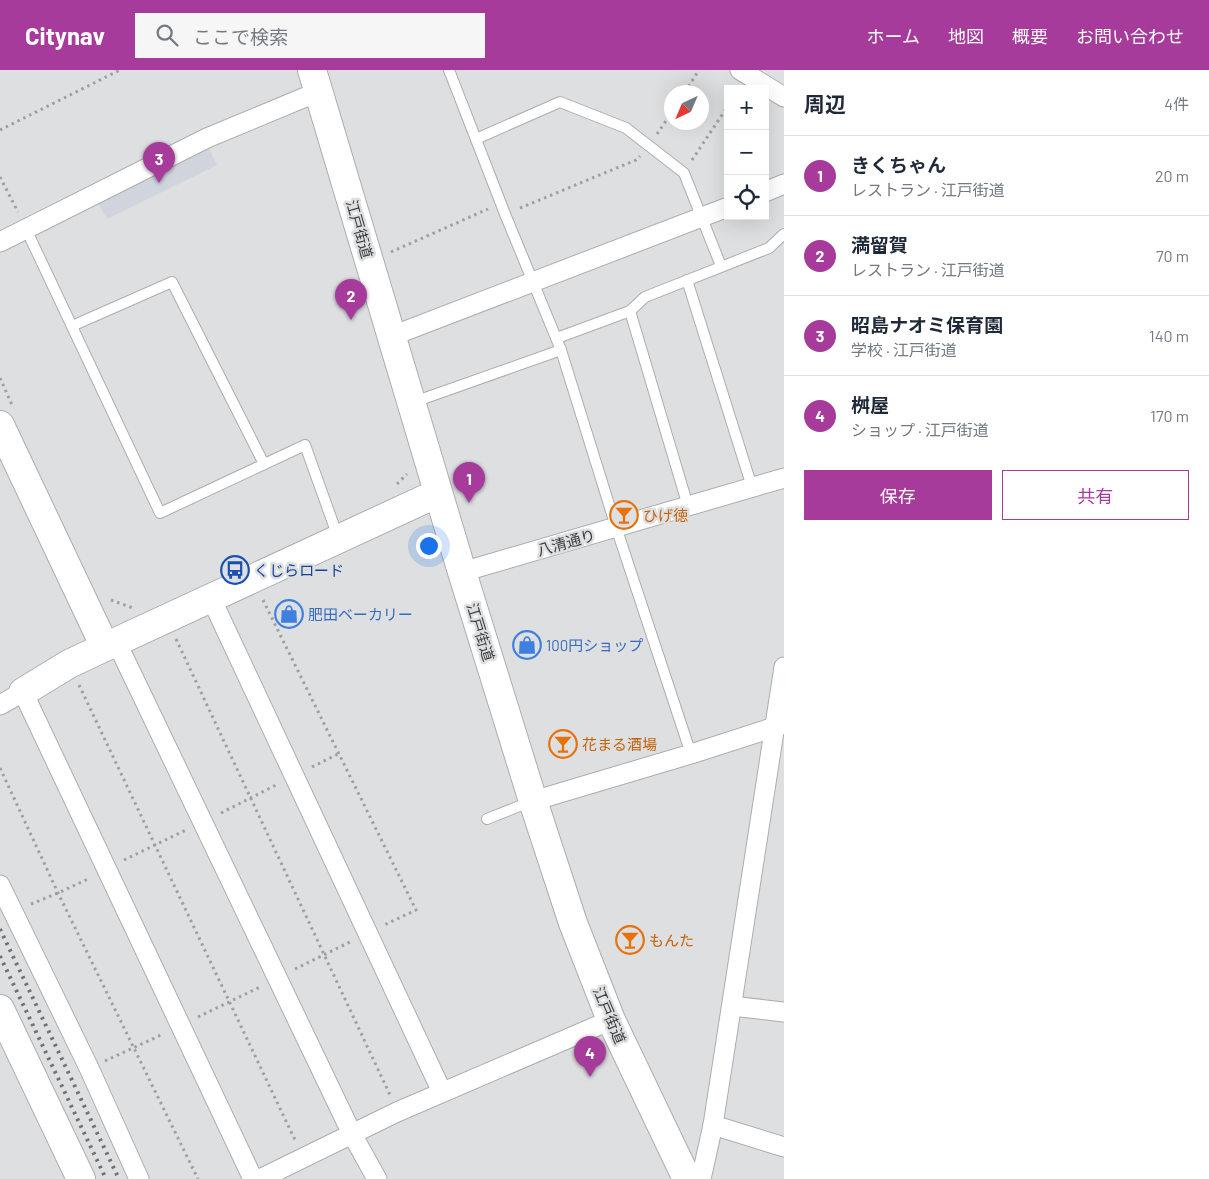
<!DOCTYPE html>
<html lang="ja">
<head>
<meta charset="utf-8">
<style>
	:root { --surface:#fff; --page:#f6f6f7; --text:#1f2937; --muted:#747a83; --line:#e0e1e3; --accent:#a63b9b }
	body { margin:0; font-family:Barlow,"Noto Sans JP",sans-serif; background:var(--page); color:var(--text) }
	.controls { position:absolute; right:15px; top:15px; display:grid; overflow:hidden; border-radius:0px; box-shadow:0 5px 20px #0002 }
	.controls button { width:45px; height:45px; display:grid; place-items:center; padding:0; border:0; border-bottom:1px solid var(--line); background:var(--surface); color:var(--text); font:25px sans-serif }
	.compass { position:absolute; left:664px; top:15px; width:45px; height:45px; border-radius:50%; background:var(--surface); box-shadow:0 5px 20px #0002; rotate:224deg }
	.you { position:absolute; left:428px; top:475px; width:18px; height:18px; margin:-12px; border:4px solid #fff; border-radius:50%; background:#1a73e8; box-shadow:0 0 0 8px #1a73e833 }
	.badge { display:grid; place-items:center; width:32px; height:32px; border-radius:50%; background:var(--accent); color:#fff; font-size:16px; font-weight:700 }
	.pin { position:absolute; translate:-50% -41px; filter:drop-shadow(0 1px 2px #0008) }
	.pin::after { content:''; position:absolute; top:26px; width:18px; height:15px; background:inherit; clip-path:polygon(0 0,100% 0,50% 100%) }
	.list { margin:0; padding:0; list-style:none }
	h2 { display:flex; justify-content:space-between; align-items:center; height:65px; margin:0; padding:0 20px; font-size:21px }
	h2 small { font-size:16px; font-weight:400; color:var(--muted) }
	.list li { display:grid; grid-template-columns:32px 1fr auto; gap:15px; align-items:center; box-sizing:border-box; height:80px; padding:0 20px; border-top:1px solid var(--line) }
	.list b { display:block; font-size:19px; white-space:nowrap }
	.list p { margin:0; font-size:16px; white-space:nowrap; color:var(--muted) }
	.list em { font-size:16px; font-style:normal; color:var(--muted) }
	.actions { display:flex; gap:10px; padding:15px 20px }
	.actions a { flex:1; padding:11px 0; border:1px solid var(--accent); border-radius:0px; text-align:center; font-size:18px; color:var(--accent) }
	.actions .main { background:var(--accent); color:#fff }
	.icon { flex:none; width:28px; height:28px; fill:none; stroke:currentColor; stroke-width:2; stroke-linecap:round; stroke-linejoin:round }
	.map { position:relative; flex:none; width:784px; height:1109px; overflow:hidden }
	header { display:flex; align-items:center; gap:30px; box-sizing:border-box; height:70px; padding:0 25px; background:var(--accent); color:#fff }
	header strong { font-size:24px }
	nav { display:flex; gap:28px; margin-inline-start:auto; font-size:18px }
	.search { width:350px; height:45px; background:var(--page); display:flex; align-items:center; gap:12px; box-sizing:border-box; padding:0 18px; border-radius:0px; color:var(--muted); font-size:19px }
	main { display:flex }
	aside { flex:1; background:var(--surface) }
	.map>svg:first-child { display:block }
	.built { fill:#d0d4dd }
	.lines { fill:none; stroke-linecap:round; stroke-linejoin:round }
	.lane-casing { stroke:#acadaf; stroke-width:12 }
	.street-casing { stroke:#acadaf; stroke-width:21 }
	.secondary-casing { stroke:#acadaf; stroke-width:30 }
	.path { stroke:#9fa0a1; stroke-width:3; stroke-dasharray:2.5 4; stroke-linecap:butt }
	.lane { stroke:#fff; stroke-width:10 }
	.street { stroke:#fff; stroke-width:19 }
	.secondary { stroke:#fff; stroke-width:28 }
	.rail { stroke:#707172; stroke-width:4; stroke-dasharray:2.5 5; stroke-linecap:butt }
	.labels { text-anchor:middle; dominant-baseline:central; stroke-width:5; stroke-linejoin:round; paint-order:stroke }
	.street-label { font-size:15px; fill:#3b3b3c; stroke:#dedfe1 }
	.food-label { font-size:15px; fill:#c56008; stroke:#dedfe1; text-anchor:start }
	.transit-label { font-size:15px; fill:#164399; stroke:#dedfe1; text-anchor:start }
	.shop-label { font-size:15px; fill:#366cbe; stroke:#dedfe1; text-anchor:start }
</style>
</head>
<body>
<header>
<strong>Citynav</strong>
<div class="search"><svg class="icon" aria-label="search" viewBox="0 0 24 24"><circle cx="10" cy="10" r="6"/><path d="M15 15l6 6"/></svg>ここで検索</div>
<nav><a>ホーム</a><a>地図</a><a>概要</a><a>お問い合わせ</a></nav>
</header>
<main>
<div class="map">
<svg width="784" height="1109" viewBox="0 0 784 1109">
	<rect width="100%" height="100%" fill="#dedfe1"/>
	<!-- built -->
	<polygon class="built" points="208,77 217,95 107,149 98,133"/>
	<g class="lines">
		<defs>
			<g id="lane">
				<polyline points="449,0 505,144 561,280 616,457 691,684"/>
				<polyline points="476,69 560,32 626,58 684,103 721,196"/>
				<polyline points="26,159 160,443 305,375 338,467"/>
				<polyline points="687,210 752,417"/>
				<polyline points="630,241 688,436"/>
				<polyline points="72,256 172,212 264,394"/>
				<polyline points="557,268 630,241 645,227 769,178 784,164"/>
				<polyline points="414,332 561,280"/>
				<polyline points="487,749 532,731"/>
			</g>
			<g id="street">
				<polyline points="740,0 784,27"/>
				<polyline points="765,122 784,114"/>
				<polyline points="0,172 207,68 320,21"/>
				<polyline points="392,266 728,137"/>
				<polyline points="462,502 784,408"/>
				<polyline points="211,528 442,1022"/>
				<polyline points="116,571 352,1064 377,1109"/>
				<polyline points="0,635 23,622 253,1109"/>
				<polyline points="533,731 691,684 784,654"/>
				<polyline points="0,815 89,998 139,1109"/>
				<polyline points="732,936 784,942"/>
				<polyline points="713,1055 784,1077"/>
				<polyline points="260,1109 397,1042 611,950"/>
				<polyline points="701,1109 713,1055 784,597"/>
			</g>
			<g id="secondary">
				<polyline points="312,0 462,502 533,731 573,853 611,950 687,1109"/>
				<polyline points="0,355 105,577"/>
				<polyline points="23,622 69,594 105,577 438,423"/>
				<polyline points="0,939 81,1109"/>
			</g>
		</defs>
		<!-- lane casing -->
		<use href="#lane" class="lane-casing"/>
		<!-- street casing -->
		<use href="#street" class="street-casing"/>
		<!-- secondary casing -->
		<use href="#secondary" class="secondary-casing"/>
		<!-- path -->
		<g class="path">
			<polyline points="685,22 699,0"/>
			<polyline points="0,60 120,0"/>
			<polyline points="657,64 672,42"/>
			<polyline points="692,90 728,36"/>
			<polyline points="0,107 18,142"/>
			<polyline points="520,138 636,90 640,86"/>
			<polyline points="391,182 488,139"/>
			<polyline points="0,308 12,335"/>
			<polyline points="397,414 407,404"/>
			<polyline points="111,530 133,538"/>
			<polyline points="263,530 416,840 384,855"/>
			<polyline points="176,569 390,1025"/>
			<polyline points="79,615 295,1070"/>
			<polyline points="312,697 340,683"/>
			<polyline points="0,698 58,823 198,1109"/>
			<polyline points="221,743 278,714"/>
			<polyline points="124,790 186,760"/>
			<polyline points="31,834 58,823 90,808"/>
			<polyline points="295,899 352,871"/>
			<polyline points="198,947 260,917"/>
			<polyline points="105,991 163,964"/>
		</g>
		<!-- lane -->
		<use href="#lane" class="lane"/>
		<!-- street -->
		<use href="#street" class="street"/>
		<!-- secondary -->
		<use href="#secondary" class="secondary"/>
		<!-- rail -->
		<g class="rail">
			<polyline points="0,859 119,1109"/>
			<polyline points="0,886 106,1109"/>
		</g>
	</g>
	<!-- icons -->
	<defs>
		<symbol id="bar-ring" viewBox="-11 -11 22 22"><circle r="9.5" fill="#dedfe1" stroke="#e8710a" stroke-width="1.5"/><path d="M-6-5H6L.8 .8V4.5H3.5V6h-7V4.5H-.8V.8Z" fill="#e8710a"/></symbol>
		<symbol id="bus-ring" viewBox="-11 -11 22 22"><circle r="9.5" fill="#dedfe1" stroke="#1a4fb4" stroke-width="1.5"/><path d="M-5-6H5V4H4V6H2V4H-2V6H-4V4H-5ZM-3.5-4V0h7V-4ZM-3.5 1.2v1.5H-2V1.2ZM2 1.2v1.5H3.5V1.2Z" fill="#1a4fb4"/></symbol>
		<symbol id="shop-ring" viewBox="-11 -11 22 22"><circle r="9.5" fill="#dedfe1" stroke="#3f7fe0" stroke-width="1.5"/><path d="M-5-2.5h2.3a2.7 3.5 0 0 1 5.4 0H5L5.5 6h-11ZM-1.5-2.5h3a1.5 2.3 0 0 0-3 0Z" fill="#3f7fe0"/></symbol>
	</defs>
	<g fill-rule="evenodd">
		<use href="#bar-ring" x="608" y="429" width="32" height="32"/>
		<use href="#bus-ring" x="219" y="484" width="32" height="32"/>
		<use href="#shop-ring" x="273" y="528" width="32" height="32"/>
		<use href="#shop-ring" x="511" y="559" width="32" height="32"/>
		<use href="#bar-ring" x="547" y="658" width="32" height="32"/>
		<use href="#bar-ring" x="614" y="854" width="32" height="32"/>
	</g>
	<g class="labels">
		<!-- street labels -->
		<g class="street-label">
			<text transform="translate(360 159) rotate(74)">江戸街道</text>
			<text transform="translate(566 472) rotate(-16)">八清通り</text>
			<text transform="translate(481 562) rotate(73)">江戸街道</text>
			<text transform="translate(610 945) rotate(67)">江戸街道</text>
		</g>
		<!-- food labels -->
		<g class="food-label">
			<text x="643" y="445">ひげ徳</text>
			<text x="582" y="674">花まる酒場</text>
			<text x="649" y="870">もんた</text>
		</g>
		<!-- transit labels -->
		<g class="transit-label">
			<text x="254" y="500">くじらロード</text>
		</g>
		<!-- shop labels -->
		<g class="shop-label">
			<text x="308" y="544">肥田ベーカリー</text>
			<text x="546" y="575">100円ショップ</text>
		</g>
	</g>
</svg>
<div class="controls">
<button>+</button>
<button>−</button>
<button><svg class="icon" aria-label="locate" viewBox="0 0 24 24"><circle cx="12" cy="12" r="6"/><path d="M12 2v4M12 18v4M2 12h4M18 12h4"/></svg></button>
</div>
<svg class="compass" viewBox="-18 -18 36 36"><path d="M0-13l5 13h-10z" fill="#e53935"/><path d="M0 13l5-13h-10z" fill="#747a83"/></svg>
<div class="you"></div>
<div class="pin badge" style="left:469px;top:433px">1</div>
<div class="pin badge" style="left:351px;top:250px">2</div>
<div class="pin badge" style="left:159px;top:113px">3</div>
<div class="pin badge" style="left:590px;top:1007px">4</div>
</div>
<aside>
<h2>周辺<small>4件</small></h2>
<ul class="list">
<li><span class="badge">1</span><div><b>きくちゃん</b><p>レストラン · 江戸街道</p></div><em>20 m</em></li>
<li><span class="badge">2</span><div><b>満留賀</b><p>レストラン · 江戸街道</p></div><em>70 m</em></li>
<li><span class="badge">3</span><div><b>昭島ナオミ保育園</b><p>学校 · 江戸街道</p></div><em>140 m</em></li>
<li><span class="badge">4</span><div><b>桝屋</b><p>ショップ · 江戸街道</p></div><em>170 m</em></li>
</ul>
<div class="actions"><a class="main">保存</a><a>共有</a></div>
</aside>
</main>
</body>
</html>
